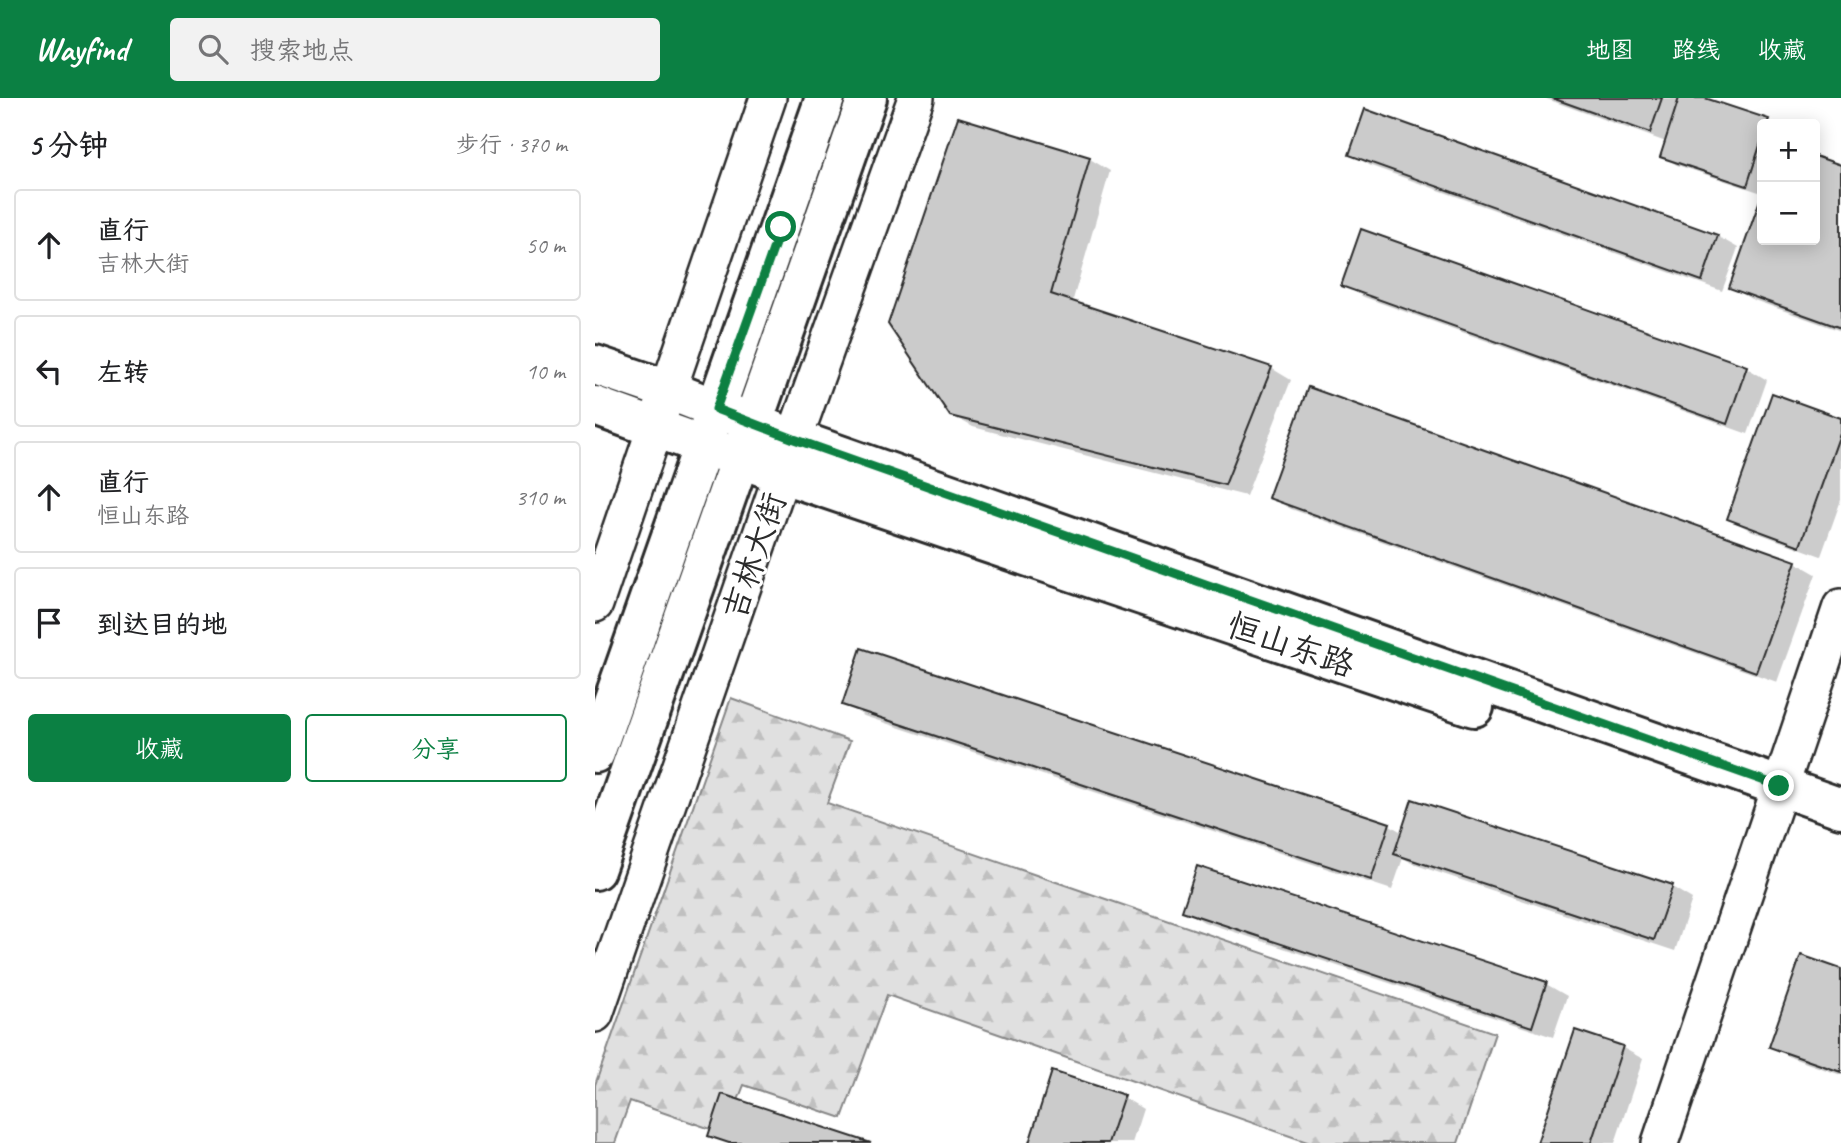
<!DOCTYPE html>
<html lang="zh">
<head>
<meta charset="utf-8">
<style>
	:root { --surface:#fff; --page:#f2f2f2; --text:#202124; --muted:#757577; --line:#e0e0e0; --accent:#0b8043 }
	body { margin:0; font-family:Caveat,"LXGW WenKai TC",sans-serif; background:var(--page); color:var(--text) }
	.controls { position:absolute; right:21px; top:21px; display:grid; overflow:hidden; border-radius:7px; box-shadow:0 4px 18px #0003 }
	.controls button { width:63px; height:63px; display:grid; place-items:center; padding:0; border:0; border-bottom:2px solid var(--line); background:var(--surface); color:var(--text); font:35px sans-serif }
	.stop { position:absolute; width:21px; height:21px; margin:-16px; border:5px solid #0b8043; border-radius:50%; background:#fff }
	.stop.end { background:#0b8043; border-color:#fff; box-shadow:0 2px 7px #0008 }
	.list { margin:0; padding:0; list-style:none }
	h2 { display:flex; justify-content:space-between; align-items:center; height:91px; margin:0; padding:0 28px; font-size:30px }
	h2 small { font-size:23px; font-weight:400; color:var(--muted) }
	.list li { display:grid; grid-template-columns:46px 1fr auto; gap:21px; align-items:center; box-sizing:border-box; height:112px; margin:0 14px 14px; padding:0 14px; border:2px solid var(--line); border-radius:7px }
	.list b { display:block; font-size:26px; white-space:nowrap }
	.list p { margin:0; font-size:23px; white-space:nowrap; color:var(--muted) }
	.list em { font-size:23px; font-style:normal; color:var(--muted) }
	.actions { display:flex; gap:14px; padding:21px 28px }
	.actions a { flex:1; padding:16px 0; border:2px solid var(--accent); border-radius:7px; text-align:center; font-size:24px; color:var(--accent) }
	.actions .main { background:var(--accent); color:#fff }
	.icon { flex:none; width:38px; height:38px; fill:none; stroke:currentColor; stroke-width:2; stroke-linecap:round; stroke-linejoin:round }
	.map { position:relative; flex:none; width:1246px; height:1045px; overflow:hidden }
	header { display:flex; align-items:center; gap:42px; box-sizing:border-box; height:98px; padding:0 35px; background:var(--accent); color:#fff }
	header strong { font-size:33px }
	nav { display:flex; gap:38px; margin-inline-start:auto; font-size:24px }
	.search { width:490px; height:63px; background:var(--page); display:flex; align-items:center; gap:18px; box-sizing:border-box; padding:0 24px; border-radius:7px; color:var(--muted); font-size:26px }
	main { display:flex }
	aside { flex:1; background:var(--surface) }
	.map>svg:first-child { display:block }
	.forest { fill:url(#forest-firs); stroke:#868686; stroke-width:2 }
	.shadow { fill:#0003 }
	.building { fill:#cbcbcb; stroke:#2b2b2b; stroke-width:2 }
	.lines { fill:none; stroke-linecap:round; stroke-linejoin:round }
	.minor-casing { stroke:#2b2b2b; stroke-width:40 }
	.major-casing { stroke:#2b2b2b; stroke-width:44 }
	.minor { stroke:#fff; stroke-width:35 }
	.major { stroke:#fff; stroke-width:38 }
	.route { stroke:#0b8043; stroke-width:9 }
	.labels { text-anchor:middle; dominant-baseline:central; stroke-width:6; stroke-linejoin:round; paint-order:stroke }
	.street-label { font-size:33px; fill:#2b2b2b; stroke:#fff }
</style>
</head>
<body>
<header>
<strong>Wayfind</strong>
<div class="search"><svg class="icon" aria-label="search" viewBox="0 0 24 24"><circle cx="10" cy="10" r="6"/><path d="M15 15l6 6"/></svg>搜索地点</div>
<nav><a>地图</a><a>路线</a><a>收藏</a></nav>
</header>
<main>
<aside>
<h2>5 分钟<small>步行 · 370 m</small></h2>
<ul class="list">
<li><svg class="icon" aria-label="ahead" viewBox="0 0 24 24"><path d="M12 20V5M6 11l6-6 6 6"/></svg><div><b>直行</b><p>吉林大街</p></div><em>50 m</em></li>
<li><svg class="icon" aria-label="left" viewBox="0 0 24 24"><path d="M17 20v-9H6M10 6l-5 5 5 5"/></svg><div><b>左转</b></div><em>10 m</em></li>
<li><svg class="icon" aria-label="ahead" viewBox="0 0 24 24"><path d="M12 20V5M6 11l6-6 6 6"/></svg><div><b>直行</b><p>恒山东路</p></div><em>310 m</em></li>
<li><svg class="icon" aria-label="arrive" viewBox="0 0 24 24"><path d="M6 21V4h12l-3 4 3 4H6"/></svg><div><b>到达目的地</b></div></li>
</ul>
<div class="actions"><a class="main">收藏</a><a>分享</a></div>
</aside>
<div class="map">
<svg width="1246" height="1045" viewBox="0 0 1246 1045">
	<defs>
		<pattern id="forest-firs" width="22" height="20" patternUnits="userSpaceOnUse" patternTransform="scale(1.75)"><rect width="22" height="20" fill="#e0e0e0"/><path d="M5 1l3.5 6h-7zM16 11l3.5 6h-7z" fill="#c0c0c0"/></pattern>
	</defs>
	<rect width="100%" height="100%" fill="#fff"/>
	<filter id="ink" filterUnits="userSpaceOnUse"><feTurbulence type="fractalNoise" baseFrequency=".0143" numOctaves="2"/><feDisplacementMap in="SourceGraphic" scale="14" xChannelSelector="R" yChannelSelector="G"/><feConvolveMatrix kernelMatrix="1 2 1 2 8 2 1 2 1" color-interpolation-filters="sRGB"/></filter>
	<g filter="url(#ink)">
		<!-- forest -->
		<polygon class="forest" points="136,600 255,643 232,705 900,935 863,1045 715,1045 292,897 247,1020 149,987 130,1036 35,1003 20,1045 0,1045 0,987"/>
		<!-- shadow -->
		<g class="shadow">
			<polygon points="949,0 1105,0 1173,23 1179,26 1167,26 1167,95 1082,67 1067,58 1071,44"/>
			<polygon points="364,21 495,61 515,73 477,205 676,270 696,282 651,398 378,329 356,317"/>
			<polygon points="756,56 1122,138 1143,150 1127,193 776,68"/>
			<polygon points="1220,59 1246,69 1246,233 1156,201 1136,189 1167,101 1167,142 1220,142"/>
			<polygon points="768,133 1152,270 1172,282 1153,336 769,199 748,187"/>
			<polygon points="1246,322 1246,402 1226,458 1155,432 1134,421"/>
			<polygon points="675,399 1200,464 1221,476 1182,584 696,411"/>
			<polygon points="267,553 795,727 808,735 1077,789 1097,801 1080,853 821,767 808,760 797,792 269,618 249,606"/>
			<polygon points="589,812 951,886 972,898 958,939 609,824"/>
			<polygon points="1246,872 1246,977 1197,960 1176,948"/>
			<polygon points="981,934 1028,950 1048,961 1020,1045 944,1045"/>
			<polygon points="528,999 548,1011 537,1045 435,1045"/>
		</g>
		<!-- building -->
		<g class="building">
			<polygon points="957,0 1067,0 1055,35"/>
			<polygon points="1084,0 1110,0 1174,21 1172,26 1167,26 1167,41 1152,88 1065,59"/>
			<polygon points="770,11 1123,137 1107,183 754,57"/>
			<polygon points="363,19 495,59 456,196 677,269 630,387 355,318 293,226"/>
			<polygon points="1220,58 1246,67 1246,230 1134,190 1167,96 1167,142 1220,142"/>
			<polygon points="766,131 1152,268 1132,326 746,188"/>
			<polygon points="713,289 1201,463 1161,574 673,400"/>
			<polygon points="1177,295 1246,320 1246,333 1205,448 1132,421"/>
			<polygon points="266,550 795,725 776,782 247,607"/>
			<polygon points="817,701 1078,787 1059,842 799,756"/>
			<polygon points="602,768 952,884 937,929 587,813"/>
			<polygon points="1206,857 1246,871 1246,974 1174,949"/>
			<polygon points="980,932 1028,948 996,1045 942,1045"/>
			<polygon points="457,973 529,997 513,1045 434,1045"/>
			<polygon points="127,996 276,1045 134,1045 113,1038"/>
		</g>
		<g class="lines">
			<defs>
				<g id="minor">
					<polyline points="0,506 173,0"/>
					<polyline points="0,916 199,341 321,0"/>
					<polyline points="1065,1045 1246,509"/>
				</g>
				<g id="major">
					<polyline points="0,267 73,292 199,341 1246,710"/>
					<polyline points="0,308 188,376 879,609"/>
					<polyline points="0,655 230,0"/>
					<polyline points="0,772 272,0"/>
				</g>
			</defs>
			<!-- minor casing -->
			<use href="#minor" class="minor-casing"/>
			<!-- major casing -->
			<use href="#major" class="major-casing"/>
			<!-- minor -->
			<use href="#minor" class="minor"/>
			<!-- major -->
			<use href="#major" class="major"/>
		</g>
	</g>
	<g class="lines" filter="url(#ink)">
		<!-- route -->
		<polyline class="route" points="186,129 121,311 199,341 1184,688"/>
	</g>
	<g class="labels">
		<!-- street labels -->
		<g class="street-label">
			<text transform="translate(159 458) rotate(-71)">吉林大街</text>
			<text transform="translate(696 547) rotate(19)">恒山东路</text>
		</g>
	</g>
</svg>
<div class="controls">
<button>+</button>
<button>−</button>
</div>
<div class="stop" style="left:186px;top:129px"></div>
<div class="stop end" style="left:1184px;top:688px"></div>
</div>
</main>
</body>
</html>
